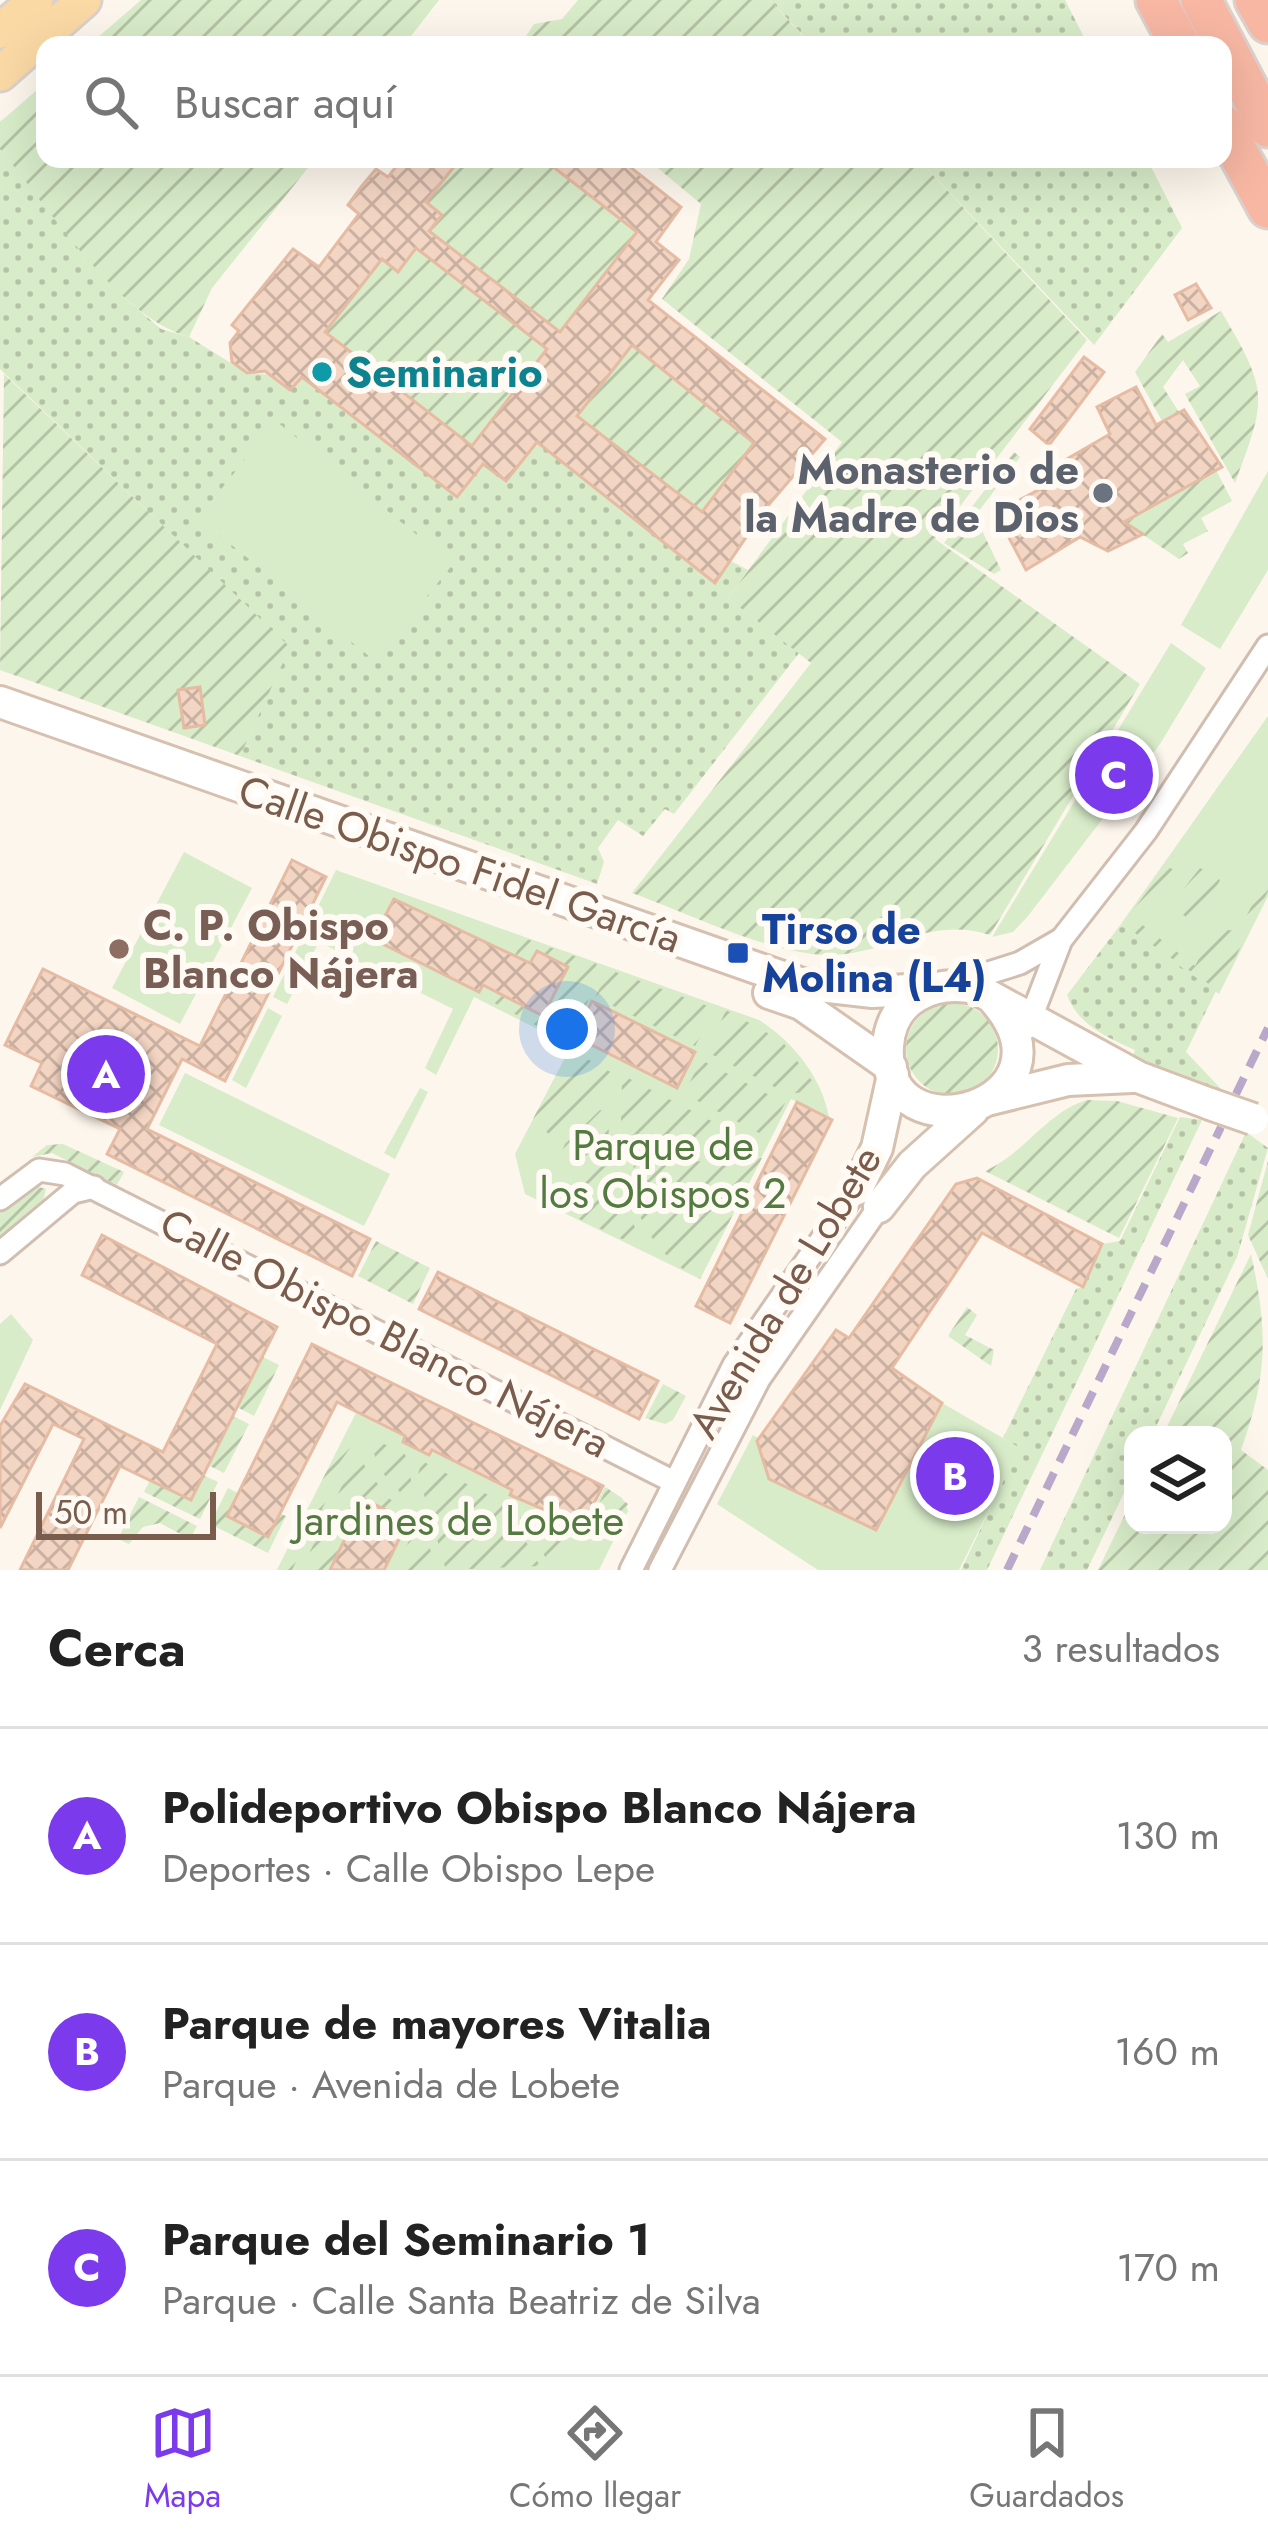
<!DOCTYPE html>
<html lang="es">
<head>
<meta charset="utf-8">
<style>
	:root { --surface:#fff; --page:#f6f6f6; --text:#222; --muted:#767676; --line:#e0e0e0; --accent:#7c3aed }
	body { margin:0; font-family:Jost,sans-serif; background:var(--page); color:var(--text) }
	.controls { position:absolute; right:36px; bottom:36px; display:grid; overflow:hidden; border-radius:24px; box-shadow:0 12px 48px #0002 }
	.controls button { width:108px; height:108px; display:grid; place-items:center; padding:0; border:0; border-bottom:3px solid var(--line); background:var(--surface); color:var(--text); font:60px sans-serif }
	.scale { position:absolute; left:36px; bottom:30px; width:180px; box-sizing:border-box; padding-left:12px; border:6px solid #7a5c4d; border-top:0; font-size:33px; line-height:42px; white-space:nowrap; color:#7a5c4d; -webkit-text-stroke:9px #fffaf3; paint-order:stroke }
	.you { position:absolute; left:567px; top:1029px; width:42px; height:42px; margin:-30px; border:9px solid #fff; border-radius:50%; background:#1a73e8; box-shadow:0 0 0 18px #1a73e833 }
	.badge { display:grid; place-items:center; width:78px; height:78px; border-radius:50%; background:var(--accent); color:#fff; font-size:39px; font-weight:700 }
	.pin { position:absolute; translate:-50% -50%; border:6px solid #fff; box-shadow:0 3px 12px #0006 }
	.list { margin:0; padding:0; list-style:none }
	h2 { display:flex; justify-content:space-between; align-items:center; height:156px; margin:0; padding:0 48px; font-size:51px }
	h2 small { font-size:39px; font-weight:400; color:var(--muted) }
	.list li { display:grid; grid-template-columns:78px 1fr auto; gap:36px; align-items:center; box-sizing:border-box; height:216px; padding:0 48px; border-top:3px solid var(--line) }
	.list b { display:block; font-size:45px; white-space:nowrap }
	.list p { margin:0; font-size:39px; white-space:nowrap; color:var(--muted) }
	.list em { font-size:39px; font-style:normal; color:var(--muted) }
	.icon { flex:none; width:66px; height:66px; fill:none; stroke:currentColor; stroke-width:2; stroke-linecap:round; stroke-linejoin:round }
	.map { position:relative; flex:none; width:1268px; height:1570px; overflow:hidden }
	.search { position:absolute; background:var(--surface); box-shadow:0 12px 48px #0002; left:36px; right:36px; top:36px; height:132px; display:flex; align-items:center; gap:30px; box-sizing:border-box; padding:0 42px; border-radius:24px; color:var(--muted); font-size:45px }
	.sheet { height:804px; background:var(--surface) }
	nav { display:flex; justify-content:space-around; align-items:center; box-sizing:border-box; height:168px; border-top:3px solid var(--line); background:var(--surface); font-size:33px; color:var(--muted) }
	nav a { display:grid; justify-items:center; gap:6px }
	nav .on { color:var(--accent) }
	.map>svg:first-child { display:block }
	.grass { fill:url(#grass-dots) }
	.park { fill:#d8ecc9; fill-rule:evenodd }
	.garden { fill:url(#garden-furrows) }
	.building { fill:url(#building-cross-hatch); stroke:#e6bba3; stroke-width:3; fill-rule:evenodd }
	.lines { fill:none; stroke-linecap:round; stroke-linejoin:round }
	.minor-casing { stroke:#d1beb0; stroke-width:27 }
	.secondary-casing { stroke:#d6c0b0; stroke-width:36 }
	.primary-casing { stroke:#dad1cd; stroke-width:39 }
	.motorway-casing { stroke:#dad1cd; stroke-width:45 }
	.minor { stroke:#fff; stroke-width:21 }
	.secondary { stroke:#fff; stroke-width:30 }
	.primary { stroke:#fbd9a5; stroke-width:33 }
	.motorway { stroke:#f7b7a3; stroke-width:39 }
	.rail { stroke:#b9a8c9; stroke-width:8; stroke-dasharray:18 12; stroke-linecap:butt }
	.secondary-bridge-casing { stroke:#d6c0b0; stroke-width:36; stroke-linecap:butt }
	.secondary-bridge { stroke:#fff; stroke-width:30 }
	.culture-dot { fill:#0f9aa8; stroke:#fffaf3; stroke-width:4.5 }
	.worship-dot { fill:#6b7280; stroke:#fffaf3; stroke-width:4.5 }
	.education-dot { fill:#8d6e63; stroke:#fffaf3; stroke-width:4.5 }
	.transit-dot { fill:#1a4fb4; stroke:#fffaf3; stroke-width:4.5 }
	.labels { text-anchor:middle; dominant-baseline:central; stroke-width:12; stroke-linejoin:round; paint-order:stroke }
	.culture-label { font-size:42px; font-weight:bold; fill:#0d838f; stroke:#fffaf3; text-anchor:start }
	.worship-label { font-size:42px; font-weight:bold; fill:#5b616d; stroke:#fffaf3; text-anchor:end }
	.street-label { font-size:42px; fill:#7a5c4d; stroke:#fffaf3 }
	.education-label { font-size:42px; font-weight:bold; fill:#785e54; stroke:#fffaf3; text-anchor:start }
	.transit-label { font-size:42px; font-weight:bold; fill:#164399; stroke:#fffaf3; text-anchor:start }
	.park-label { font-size:42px; fill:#537a41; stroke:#fffaf3 }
</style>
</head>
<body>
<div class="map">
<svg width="1268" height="1570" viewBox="0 0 1268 1570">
	<defs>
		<pattern id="grass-dots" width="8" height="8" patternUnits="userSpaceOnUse" patternTransform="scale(3)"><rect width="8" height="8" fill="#d8ecc9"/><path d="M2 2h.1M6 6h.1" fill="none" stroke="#b4c2a5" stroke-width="1.8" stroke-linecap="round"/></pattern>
		<pattern id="garden-furrows" width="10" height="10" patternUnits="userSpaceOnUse" patternTransform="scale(3)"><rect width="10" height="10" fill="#d8ecc9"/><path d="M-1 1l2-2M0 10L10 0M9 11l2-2" fill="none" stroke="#b4c2a5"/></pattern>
		<pattern id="building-cross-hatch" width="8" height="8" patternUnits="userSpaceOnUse" patternTransform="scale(3)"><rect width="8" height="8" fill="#f3d5c3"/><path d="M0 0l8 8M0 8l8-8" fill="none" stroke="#cab0a1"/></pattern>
	</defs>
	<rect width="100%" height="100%" fill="#fdf6ec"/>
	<!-- grass -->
	<g class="grass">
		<polygon points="770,0 1065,0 1088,45 812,45"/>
		<polygon points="0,149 127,300 161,329 189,337 247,373 302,377 456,497 483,464 507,481 537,442 715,582 731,561 748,570 728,598 799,653 674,814 665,809 643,836 618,820 598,848 604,862 597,884 240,756 289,647 0,369"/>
		<polygon points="918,159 1147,159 1182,228 1094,345"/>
		<path d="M1121,924L1216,991L1186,1052L1223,1091L1132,1059L1135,1050C1108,1038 1078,1025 1067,995Z"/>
		<polygon points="1180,1117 1202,1120 987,1570 961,1570 1019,1448 1003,1438 1076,1289 1083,1287 1102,1244 1120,1241"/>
		<polygon points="1246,1132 1268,1148 1237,1257 1152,1435 1133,1435 1133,1474 1087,1570 1040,1570"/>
	</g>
	<!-- park -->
	<g class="park">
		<polygon points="276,421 453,564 375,661 198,518"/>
		<polygon points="1268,471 1268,570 1220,649 1181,625"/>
		<polygon points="1171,643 1206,668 1160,744 1028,916 1013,932 992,937"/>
		<polygon points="1268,716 1268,896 1219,994 1121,924"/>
		<polygon points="184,852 252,888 180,1024 112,988"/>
		<path d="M336,870L759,1020C793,1041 822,1078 829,1117L791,1099L700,1279L525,1194L515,1154L571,1046L474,997L436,1075L425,1068L453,1009L319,942L287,1004L273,997ZM592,1002L694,1053L678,1087L575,1037Z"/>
		<polygon points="268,1008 282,1016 246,1088 232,1080"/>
		<polygon points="185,1073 390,1174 364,1226 159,1125"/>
		<polygon points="420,1088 428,1092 395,1159 384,1153"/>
		<polygon points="11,1314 33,1340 0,1410 0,1324"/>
		<polygon points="942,1403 1020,1448 959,1570 818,1570 717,1504 753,1435 885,1511"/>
		<polygon points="356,1413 583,1528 605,1487 622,1498 628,1511 599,1570 384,1570 408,1521 365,1499 330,1570 277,1570"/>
	</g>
	<!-- garden -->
	<g class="garden">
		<polygon points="141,0 439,0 404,45 89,45"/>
		<polygon points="578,0 770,0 811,45 520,45 534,24 562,19"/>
		<path d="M45,83V159H315L212,288L189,337C117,317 48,206 0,149V122Z"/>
		<polygon points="460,159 543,159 637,232 560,332 429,231 442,215 426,202"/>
		<path d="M647,159H918L1087,340L935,539L1140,684L990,935C930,915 887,955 828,955C769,954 688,913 632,893L811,663L728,598L842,442L662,299L689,259L701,204Z"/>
		<polygon points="416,248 547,349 472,446 325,332 382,259 398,271"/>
		<path d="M1221,311C1268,391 1268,396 1235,483L1185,394L1200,386L1183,360L1163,387L1179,412L1162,421L1135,372L1162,334L1168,342Z"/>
		<polygon points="632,345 754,443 702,512 577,416"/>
		<polygon points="4,374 290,647 240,756 0,670"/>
		<polygon points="1014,452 1020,457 975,516 1001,570 994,574 944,543"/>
		<polygon points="1216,470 1232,501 1201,518 1208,531 1183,544 1188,553 1179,559 1124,522"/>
		<polygon points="1167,866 1175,871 1163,887 1159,884 1136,920 1195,966 1214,929 1239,931 1268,873 1268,891 1219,991 1122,924"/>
		<polygon points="1200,868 1220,880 1198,925 1170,906"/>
		<polygon points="524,938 597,964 586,991 590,997 574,1030 563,1040 487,999 509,954 514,957"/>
		<polygon points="610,970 716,1009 695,1046 595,997"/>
		<circle cx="952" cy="1049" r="46"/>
		<polygon points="726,1010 782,1041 819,1090 788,1094 707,1052"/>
		<polygon points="570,1049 614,1074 596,1100 592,1098 581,1110 584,1115 553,1138 533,1119"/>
		<polygon points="701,1060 785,1103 767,1137 684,1094"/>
		<polygon points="628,1078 760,1146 629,1150 621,1120 622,1082"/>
		<path d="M1087,1100L1117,1101L1178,1118L1119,1238L985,1171C1025,1153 1048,1111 1087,1100Z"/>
		<polygon points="600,1110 610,1114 608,1141 614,1141 616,1155 560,1156 565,1144"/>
		<polygon points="63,1144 124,1172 117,1185 52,1153 32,1157 47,1145"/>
		<path d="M762,1158L700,1279C660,1260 625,1212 634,1165Z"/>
		<polygon points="1268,1161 1268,1279 1248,1235"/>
		<polygon points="582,1168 613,1166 621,1171 621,1200 641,1239 639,1247 530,1196 532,1189 583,1186"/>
		<polygon points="32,1185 46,1189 43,1201 0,1238 0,1213"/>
		<polygon points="376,1241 430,1268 413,1304 358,1276"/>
		<path d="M1251,1254C1268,1331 1268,1375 1241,1450L1268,1470V1570H1098L1133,1498V1525H1223V1435H1163Z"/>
		<polygon points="967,1307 977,1315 965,1335 994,1350 991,1366 948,1336"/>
		<polygon points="263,1357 279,1365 254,1416 237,1407"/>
		<polygon points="663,1384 686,1396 673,1420 665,1424 645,1418"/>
		<polygon points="233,1416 249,1424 224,1473 208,1465"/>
		<polygon points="349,1427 355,1441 335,1469 340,1473 313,1527 309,1526 300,1542 304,1545 292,1570 277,1570"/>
		<polygon points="367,1436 405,1454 415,1497 408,1501 381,1471"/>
		<polygon points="357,1455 387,1497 411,1514 408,1521 364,1500 330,1570 301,1570"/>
		<polygon points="422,1461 504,1503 540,1566 446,1570 418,1474"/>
		<polygon points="203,1475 218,1482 200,1519 144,1492 150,1480"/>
		<polygon points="228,1488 238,1493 268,1536 281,1514 286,1516 268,1553 210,1524"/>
		<polygon points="607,1488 628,1504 611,1545 585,1531"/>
		<polygon points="139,1497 197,1526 190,1539 160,1523 143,1527 129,1544 118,1539"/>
		<polygon points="522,1512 573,1536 565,1552 548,1561 519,1517"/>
		<polygon points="417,1524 422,1524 437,1570 395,1570"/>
	</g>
	<!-- building -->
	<g class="building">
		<path d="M402,159H460L426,202L442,215L429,231L560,332L637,232L543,159H620L681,207L656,242L679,260L648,300L825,439L765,509L715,583L537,442L506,481L483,464L457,497L302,377L290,390L265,371L247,373L232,362L230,343L239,331L232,325L293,249L319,267L359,214L348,205L361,187L376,169L388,177ZM416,248L547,349L472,446L325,332L382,259L398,272ZM632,345L754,443L702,512L577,416Z"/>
		<polygon points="1196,284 1211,308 1188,320 1175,295"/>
		<polygon points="1084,357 1104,372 1049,445 1030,429"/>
		<polygon points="1136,387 1156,425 1184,410 1222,467 1124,522 1143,534 1108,551 1080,537 1026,570 1007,534 1014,530 1003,509 1060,478 1055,466 1110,434 1097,407"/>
		<polygon points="200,687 205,725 184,728 178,690"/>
		<polygon points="292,860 326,877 225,1081 182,1059 147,1129 370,1239 352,1276 107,1154 120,1129 31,1086 42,1063 5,1045 43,969 200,1046"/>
		<polygon points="394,899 530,963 537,951 568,967 543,1016 483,985 479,992 373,939"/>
		<polygon points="592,1001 695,1052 677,1088 574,1036"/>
		<polygon points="797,1102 832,1120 730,1323 696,1306"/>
		<polygon points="977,1178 1102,1244 1083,1287 982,1233 892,1368 942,1403 876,1530 769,1479 757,1441 836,1330 849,1338 956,1184"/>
		<polygon points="102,1235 277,1327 191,1500 120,1466 68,1570 20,1570 84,1439 53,1424 0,1528 0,1426 25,1384 163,1452 217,1344 82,1275"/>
		<polygon points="438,1272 658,1381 639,1419 419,1309"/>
		<polygon points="312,1344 603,1486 582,1526 510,1495 512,1490 432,1450 429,1455 403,1442 405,1436 337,1402 268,1537 227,1516"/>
		<polygon points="364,1499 408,1521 384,1570 330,1570"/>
	</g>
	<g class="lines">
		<defs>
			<g id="minor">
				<polyline points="957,983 1020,963 1060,940"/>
				<polyline points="1027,1028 1061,940 1146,831 1268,646"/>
				<polyline points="0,1199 39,1170 65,1174 674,1482"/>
				<polyline points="0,1253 73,1192 94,1187"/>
				<polyline points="631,1570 734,1365 857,1189"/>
				<polyline points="660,1570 759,1379 879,1207"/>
			</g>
			<g id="secondary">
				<polyline points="0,702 802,984 873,992 926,989"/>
				<polyline points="769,993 801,1004 891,1067"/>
				<path d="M993,999C1087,1104 881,1164 888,1046C891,998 933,980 975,988L1138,1077L1210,1104"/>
				<polyline points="991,1099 1068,1080 1132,1077"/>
				<polyline points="857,1189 877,1148 893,1075"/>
				<polyline points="879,1207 912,1165 973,1110"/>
			</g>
			<g id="primary">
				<polyline points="0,31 36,0"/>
				<polyline points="0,74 84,0"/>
			</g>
			<g id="motorway">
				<polyline points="1156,0 1180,45"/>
				<polyline points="1201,0 1268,127"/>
				<polyline points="1255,0 1268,23"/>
				<polyline points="1223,125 1268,208"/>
			</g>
		</defs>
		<!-- minor casing -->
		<use href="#minor" class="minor-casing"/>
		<!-- secondary casing -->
		<use href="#secondary" class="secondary-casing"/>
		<!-- primary casing -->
		<use href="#primary" class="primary-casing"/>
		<!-- motorway casing -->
		<use href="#motorway" class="motorway-casing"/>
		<!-- minor -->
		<use href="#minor" class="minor"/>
		<!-- secondary -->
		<use href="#secondary" class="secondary"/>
		<!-- primary -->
		<use href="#primary" class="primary"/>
		<!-- motorway -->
		<use href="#motorway" class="motorway"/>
		<!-- rail -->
		<g class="rail">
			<polyline points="1236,1094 1268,1028"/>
			<polyline points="1007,1570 1221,1127"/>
		</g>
		<defs>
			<polyline id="secondary-bridge" points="1210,1104 1253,1119"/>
		</defs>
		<!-- secondary-bridge casing -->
		<use href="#secondary-bridge" class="secondary-bridge-casing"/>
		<!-- secondary-bridge -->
		<use href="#secondary-bridge" class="secondary-bridge"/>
	</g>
	<!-- markers -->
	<circle class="culture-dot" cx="322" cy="372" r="12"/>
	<circle class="worship-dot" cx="1103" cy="493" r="12"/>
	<circle class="education-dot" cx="119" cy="949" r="12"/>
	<rect class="transit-dot" x="726" y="941" width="24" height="24" rx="6"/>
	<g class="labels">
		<!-- culture labels -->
		<g class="culture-label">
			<text x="346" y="372">Seminario</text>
		</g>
		<!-- worship labels -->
		<g class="worship-label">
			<text x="1079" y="469">Monasterio de<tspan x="1079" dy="48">la Madre de Dios</tspan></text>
		</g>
		<!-- street labels -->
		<g class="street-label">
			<text transform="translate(460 864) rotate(19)">Calle Obispo Fidel García</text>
			<text transform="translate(785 1292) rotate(-59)">Avenida de Lobete</text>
			<text transform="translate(385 1333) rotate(27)">Calle Obispo Blanco Nájera</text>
		</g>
		<!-- education labels -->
		<g class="education-label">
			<text x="143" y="925">C. P. Obispo<tspan x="143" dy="48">Blanco Nájera</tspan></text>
		</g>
		<!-- transit labels -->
		<g class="transit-label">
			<text x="762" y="929">Tirso de<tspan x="762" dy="48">Molina (L4)</tspan></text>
		</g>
		<!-- park labels -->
		<g class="park-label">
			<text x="663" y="1145">Parque de<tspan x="663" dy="48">los Obispos 2</tspan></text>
			<text x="459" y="1520">Jardines de Lobete</text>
		</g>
	</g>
</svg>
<div class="controls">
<button><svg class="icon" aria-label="layers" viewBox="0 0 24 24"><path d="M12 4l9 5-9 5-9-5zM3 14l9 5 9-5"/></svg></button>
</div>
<div class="scale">50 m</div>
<div class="you"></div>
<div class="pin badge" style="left:106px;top:1074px">A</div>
<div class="pin badge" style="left:955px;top:1476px">B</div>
<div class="pin badge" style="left:1114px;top:775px">C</div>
<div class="search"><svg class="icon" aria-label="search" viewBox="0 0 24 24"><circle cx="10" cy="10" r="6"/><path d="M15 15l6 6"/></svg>Buscar aquí</div>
</div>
<section class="sheet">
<h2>Cerca<small>3 resultados</small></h2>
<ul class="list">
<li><span class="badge">A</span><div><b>Polideportivo Obispo Blanco Nájera</b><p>Deportes · Calle Obispo Lepe</p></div><em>130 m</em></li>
<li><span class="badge">B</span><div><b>Parque de mayores Vitalia</b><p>Parque · Avenida de Lobete</p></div><em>160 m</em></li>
<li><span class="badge">C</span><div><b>Parque del Seminario 1</b><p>Parque · Calle Santa Beatriz de Silva</p></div><em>170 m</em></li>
</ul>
</section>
<nav>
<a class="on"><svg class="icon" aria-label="map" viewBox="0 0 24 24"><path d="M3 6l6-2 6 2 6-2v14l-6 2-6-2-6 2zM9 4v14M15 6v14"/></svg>Mapa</a>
<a><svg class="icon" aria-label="directions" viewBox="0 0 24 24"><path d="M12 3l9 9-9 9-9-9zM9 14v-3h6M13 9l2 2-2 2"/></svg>Cómo llegar</a>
<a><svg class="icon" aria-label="saved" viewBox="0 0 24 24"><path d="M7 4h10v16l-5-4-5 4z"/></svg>Guardados</a>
</nav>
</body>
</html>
